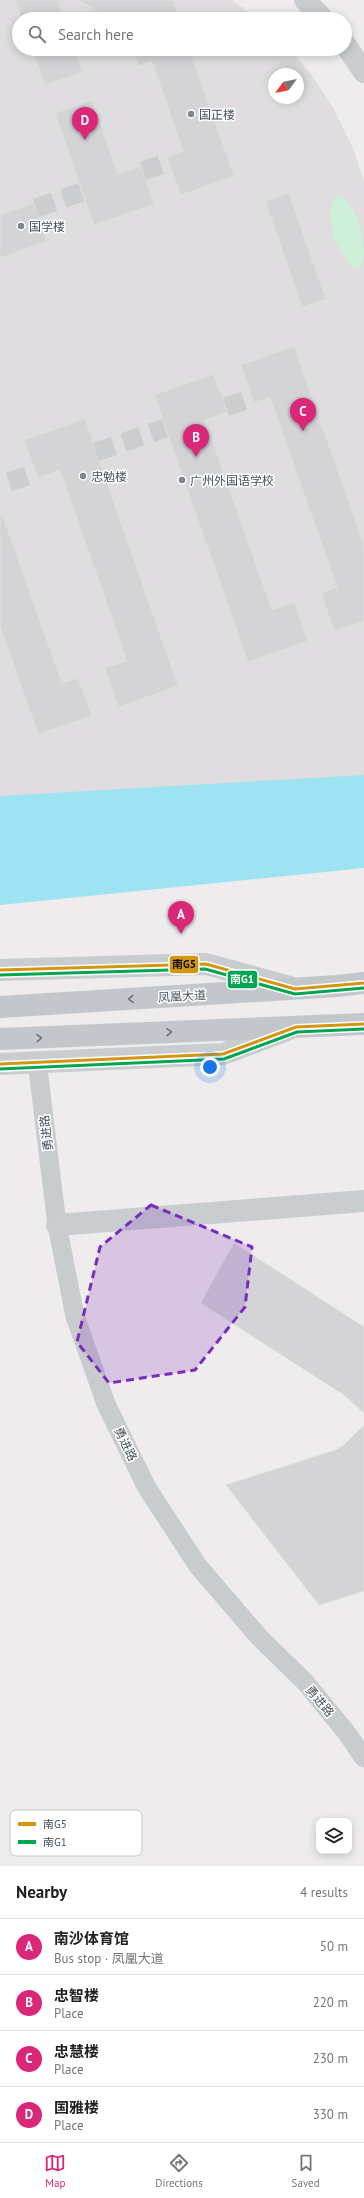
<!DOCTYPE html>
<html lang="en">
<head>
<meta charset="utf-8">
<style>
	:root { --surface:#fff; --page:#f6f6f6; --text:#222; --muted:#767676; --line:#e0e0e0; --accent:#db2777 }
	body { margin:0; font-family:"PT Sans","Noto Sans SC",sans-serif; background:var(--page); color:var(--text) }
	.controls { position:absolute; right:12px; bottom:12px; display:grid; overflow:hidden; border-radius:8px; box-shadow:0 2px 10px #0003 }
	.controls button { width:36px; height:36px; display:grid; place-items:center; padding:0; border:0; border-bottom:1px solid var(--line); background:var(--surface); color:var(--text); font:20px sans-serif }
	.compass { position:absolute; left:268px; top:68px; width:36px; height:36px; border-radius:50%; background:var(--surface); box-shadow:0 2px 10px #0003; rotate:237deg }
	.you { position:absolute; left:210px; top:1067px; width:14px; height:14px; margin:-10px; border:3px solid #fff; border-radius:50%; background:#1a73e8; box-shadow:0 0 0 6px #1a73e833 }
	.badge { display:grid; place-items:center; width:26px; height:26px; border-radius:50%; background:var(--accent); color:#fff; font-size:13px; font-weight:700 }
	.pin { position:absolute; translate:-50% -33px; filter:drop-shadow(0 1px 2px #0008) }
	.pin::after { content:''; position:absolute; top:21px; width:14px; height:12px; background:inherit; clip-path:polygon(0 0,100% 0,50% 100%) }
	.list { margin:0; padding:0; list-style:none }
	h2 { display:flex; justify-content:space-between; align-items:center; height:52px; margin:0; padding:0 16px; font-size:17px }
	h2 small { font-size:13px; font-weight:400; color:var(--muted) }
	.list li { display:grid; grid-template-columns:26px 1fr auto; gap:12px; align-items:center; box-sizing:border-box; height:56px; padding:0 16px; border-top:1px solid var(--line) }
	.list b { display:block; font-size:15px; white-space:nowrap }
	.list p { margin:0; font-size:13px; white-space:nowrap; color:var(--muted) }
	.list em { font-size:13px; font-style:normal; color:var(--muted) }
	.icon { flex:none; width:22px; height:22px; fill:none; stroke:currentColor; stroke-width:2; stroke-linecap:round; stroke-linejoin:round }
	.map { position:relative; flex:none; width:364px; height:1866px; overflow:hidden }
	.search { position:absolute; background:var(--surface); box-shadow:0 2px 10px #0003; left:12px; right:12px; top:12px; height:44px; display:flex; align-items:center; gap:10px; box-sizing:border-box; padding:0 14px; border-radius:22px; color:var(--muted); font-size:15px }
	.sheet { height:276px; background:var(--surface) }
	nav { display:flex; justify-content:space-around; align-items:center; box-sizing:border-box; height:56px; border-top:1px solid var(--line); background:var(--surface); font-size:11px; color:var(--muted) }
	nav a { display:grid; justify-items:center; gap:2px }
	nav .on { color:var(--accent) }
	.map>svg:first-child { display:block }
	.education { fill:#dfdddf; fill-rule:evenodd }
	.green { fill:#cef0d9 }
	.water { fill:#9ee3f2 }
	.building { fill:#d4d4d7; stroke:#dededf }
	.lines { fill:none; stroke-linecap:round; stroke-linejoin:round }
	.street-tunnel { stroke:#cccdcf; stroke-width:19; stroke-dasharray:19 10; stroke-linecap:butt }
	.street { stroke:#c8ccce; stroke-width:19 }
	.secondary { stroke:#c9cdd0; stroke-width:22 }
	.primary { stroke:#c3c7cc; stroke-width:22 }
	.bus-1-casing { stroke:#fff; stroke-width:6 }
	.bus-2-casing { stroke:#fff; stroke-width:6 }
	.bus-1 { stroke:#d39512; stroke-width:3 }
	.bus-2 { stroke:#00a651; stroke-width:3 }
	.oneway { stroke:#69747d }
	.marked { fill:#7b2cbf; fill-opacity:0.2; stroke:#7b2cbf; stroke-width:3; stroke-dasharray:8 5; stroke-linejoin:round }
	.poi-dot { fill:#7e878e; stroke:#fff; stroke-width:1.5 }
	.labels { text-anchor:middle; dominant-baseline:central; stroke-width:3; stroke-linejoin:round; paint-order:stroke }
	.poi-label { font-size:12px; fill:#42505b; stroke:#fff; text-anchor:start }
	.street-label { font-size:12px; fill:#42505b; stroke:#fff }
	.key { fill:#fff; stroke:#c6cace; stroke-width:1 }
	.key-label { font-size:11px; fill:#42505b }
	.line-badge { stroke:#fff; stroke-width:1.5 }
	.badge-label { font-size:11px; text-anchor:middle; font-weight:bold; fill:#fff }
	.pale-badge-label { font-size:11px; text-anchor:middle; font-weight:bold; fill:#111 }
</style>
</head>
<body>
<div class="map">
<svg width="364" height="1866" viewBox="0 0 364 1866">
	<rect width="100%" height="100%" fill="#eeecec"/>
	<!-- education -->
	<path class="education" d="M0,0H232L257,19H19V49H290L311,74L334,109L353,148L364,182V779L0,806ZM274,74H298V98H274Z"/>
	<!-- green -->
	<path class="green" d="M339,195C356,205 364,236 364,255C364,260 361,265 360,270L350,266L333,237L330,211L333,201Z"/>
	<!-- water -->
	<polygon class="water" points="364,775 364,868 0,905 0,796"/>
	<!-- building -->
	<g class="building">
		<polygon points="15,0 57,0 64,19 22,19"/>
		<polygon points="79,0 173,0 179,19 110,19"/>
		<polygon points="32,49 75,49 83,72 45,85"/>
		<polygon points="132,49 189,49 234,176 181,195 167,157 183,151 152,61 138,66"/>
		<polygon points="92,100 118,174 141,166 154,204 94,225 55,113"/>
		<polygon points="289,193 326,299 302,307 265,201"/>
		<polygon points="34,203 47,241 0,258 0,215"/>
		<polygon points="294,346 364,545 364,621 334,631 321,593 337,587 296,471 270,397 254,403 241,365"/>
		<polygon points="214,374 227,412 205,420 272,610 294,602 308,641 248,662 154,395"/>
		<polygon points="85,419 178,686 118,707 105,668 127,661 60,470 38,478 24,440"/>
		<polygon points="2,514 62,683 78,678 92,716 38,734 0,626 0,515"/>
		<polygon points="234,1243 364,1327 364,1413 344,1395 201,1303"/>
		<polygon points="364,1425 364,1591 319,1605 226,1485 336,1450 344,1445"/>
	</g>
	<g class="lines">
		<!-- street-tunnel -->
		<g class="street-tunnel">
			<polyline points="143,171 169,162"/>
			<polyline points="36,208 82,192"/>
			<polyline points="226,407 252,398"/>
			<polyline points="96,452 165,428"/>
			<polyline points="9,482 36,473"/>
		</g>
		<!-- street -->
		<polyline class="street" points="37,1061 57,1225 75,1316 106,1404 147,1488 198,1566 259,1637 305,1682 346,1732 364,1758"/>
		<!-- secondary -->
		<g class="secondary">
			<polyline points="305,0 323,19"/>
			<polyline points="345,44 364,72"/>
			<polyline points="0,970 206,964 290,987"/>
			<polyline points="0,1064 223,1054 290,1029"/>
			<polyline points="57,1225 364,1201"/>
		</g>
		<!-- primary -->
		<g class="primary">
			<polyline points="0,1007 337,986 364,983"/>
			<polyline points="0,1039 364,1024"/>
		</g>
		<defs>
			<g id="bus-1">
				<polyline points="0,970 206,964 295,989 364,983"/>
				<polyline points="0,1064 223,1054 296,1027 364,1024"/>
			</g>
			<g id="bus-2">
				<polyline points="0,975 205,969 295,994 364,988"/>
				<polyline points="0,1069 224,1059 297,1032 364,1029"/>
			</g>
		</defs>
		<!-- bus-1 casing -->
		<use href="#bus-1" class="bus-1-casing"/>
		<!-- bus-2 casing -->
		<use href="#bus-2" class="bus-2-casing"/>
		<!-- bus-1 -->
		<use href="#bus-1" class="bus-1"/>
		<!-- bus-2 -->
		<use href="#bus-2" class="bus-2"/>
	</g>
	<!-- one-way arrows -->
	<defs><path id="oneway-chevron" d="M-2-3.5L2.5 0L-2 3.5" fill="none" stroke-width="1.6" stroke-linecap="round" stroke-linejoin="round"/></defs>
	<g class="oneway">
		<use href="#oneway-chevron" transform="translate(131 999) rotate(177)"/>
		<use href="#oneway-chevron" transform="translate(169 1032) rotate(-2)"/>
		<use href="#oneway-chevron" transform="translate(39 1038) rotate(-2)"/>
	</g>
	<!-- marked area -->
	<path class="marked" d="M151,1205L252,1247L245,1307L195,1370L109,1383L77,1342L100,1247Z"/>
	<!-- markers -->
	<g class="poi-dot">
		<circle cx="191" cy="114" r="4"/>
		<circle cx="21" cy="226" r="4"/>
		<circle cx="83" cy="476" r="4"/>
		<circle cx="182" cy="480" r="4"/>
	</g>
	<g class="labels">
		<!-- poi labels -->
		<g class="poi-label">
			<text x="199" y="114">国正楼</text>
			<text x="29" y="226">国学楼</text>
			<text x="91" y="476">忠勉楼</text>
			<text x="190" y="480">广州外国语学校</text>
		</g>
		<!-- street labels -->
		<g class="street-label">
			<text transform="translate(182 996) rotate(-3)">凤凰大道</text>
			<text transform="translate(46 1133) rotate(-97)">勇进路</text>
			<text transform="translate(126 1444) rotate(64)">勇进路</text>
			<text transform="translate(320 1701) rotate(50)">勇进路</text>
		</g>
	</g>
	<!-- legend -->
	<rect x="10" y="1810" width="132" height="46" rx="6" class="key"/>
	<rect x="18" y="1822" width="18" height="4" fill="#d39512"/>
	<rect x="18" y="1840" width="18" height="4" fill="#00a651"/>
	<g class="key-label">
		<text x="43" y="1828">南G5</text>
		<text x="43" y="1846">南G1</text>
	</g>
	<g class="line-badge">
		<rect x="169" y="955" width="30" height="19" rx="4" fill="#d39512"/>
		<rect x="227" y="970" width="31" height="19" rx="4" fill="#00a651"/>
	</g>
	<g class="badge-label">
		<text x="242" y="983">南G1</text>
	</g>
	<g class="pale-badge-label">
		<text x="184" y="968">南G5</text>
	</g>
</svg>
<div class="controls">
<button><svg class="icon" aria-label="layers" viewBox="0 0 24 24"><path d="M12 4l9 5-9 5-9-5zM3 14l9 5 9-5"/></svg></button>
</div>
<svg class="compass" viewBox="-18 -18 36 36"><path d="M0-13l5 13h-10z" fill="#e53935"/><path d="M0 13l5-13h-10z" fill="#767676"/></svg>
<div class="you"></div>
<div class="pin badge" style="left:181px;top:934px">A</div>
<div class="pin badge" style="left:196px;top:457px">B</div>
<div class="pin badge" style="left:303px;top:431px">C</div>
<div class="pin badge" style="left:85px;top:140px">D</div>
<div class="search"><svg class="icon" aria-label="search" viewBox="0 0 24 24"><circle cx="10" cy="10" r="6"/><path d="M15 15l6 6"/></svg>Search here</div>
</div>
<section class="sheet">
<h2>Nearby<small>4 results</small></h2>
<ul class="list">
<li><span class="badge">A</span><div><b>南沙体育馆</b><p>Bus stop · 凤凰大道</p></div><em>50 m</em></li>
<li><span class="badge">B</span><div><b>忠智楼</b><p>Place</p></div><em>220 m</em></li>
<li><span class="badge">C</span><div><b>忠慧楼</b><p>Place</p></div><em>230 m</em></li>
<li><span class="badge">D</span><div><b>国雅楼</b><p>Place</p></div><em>330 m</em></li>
</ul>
</section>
<nav>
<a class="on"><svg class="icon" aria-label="map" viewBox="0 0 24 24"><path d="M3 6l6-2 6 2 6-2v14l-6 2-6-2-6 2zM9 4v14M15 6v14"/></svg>Map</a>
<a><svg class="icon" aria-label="directions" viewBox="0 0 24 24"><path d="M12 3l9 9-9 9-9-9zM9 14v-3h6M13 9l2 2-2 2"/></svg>Directions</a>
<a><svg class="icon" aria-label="saved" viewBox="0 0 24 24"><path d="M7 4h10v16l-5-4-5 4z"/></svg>Saved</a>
</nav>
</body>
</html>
